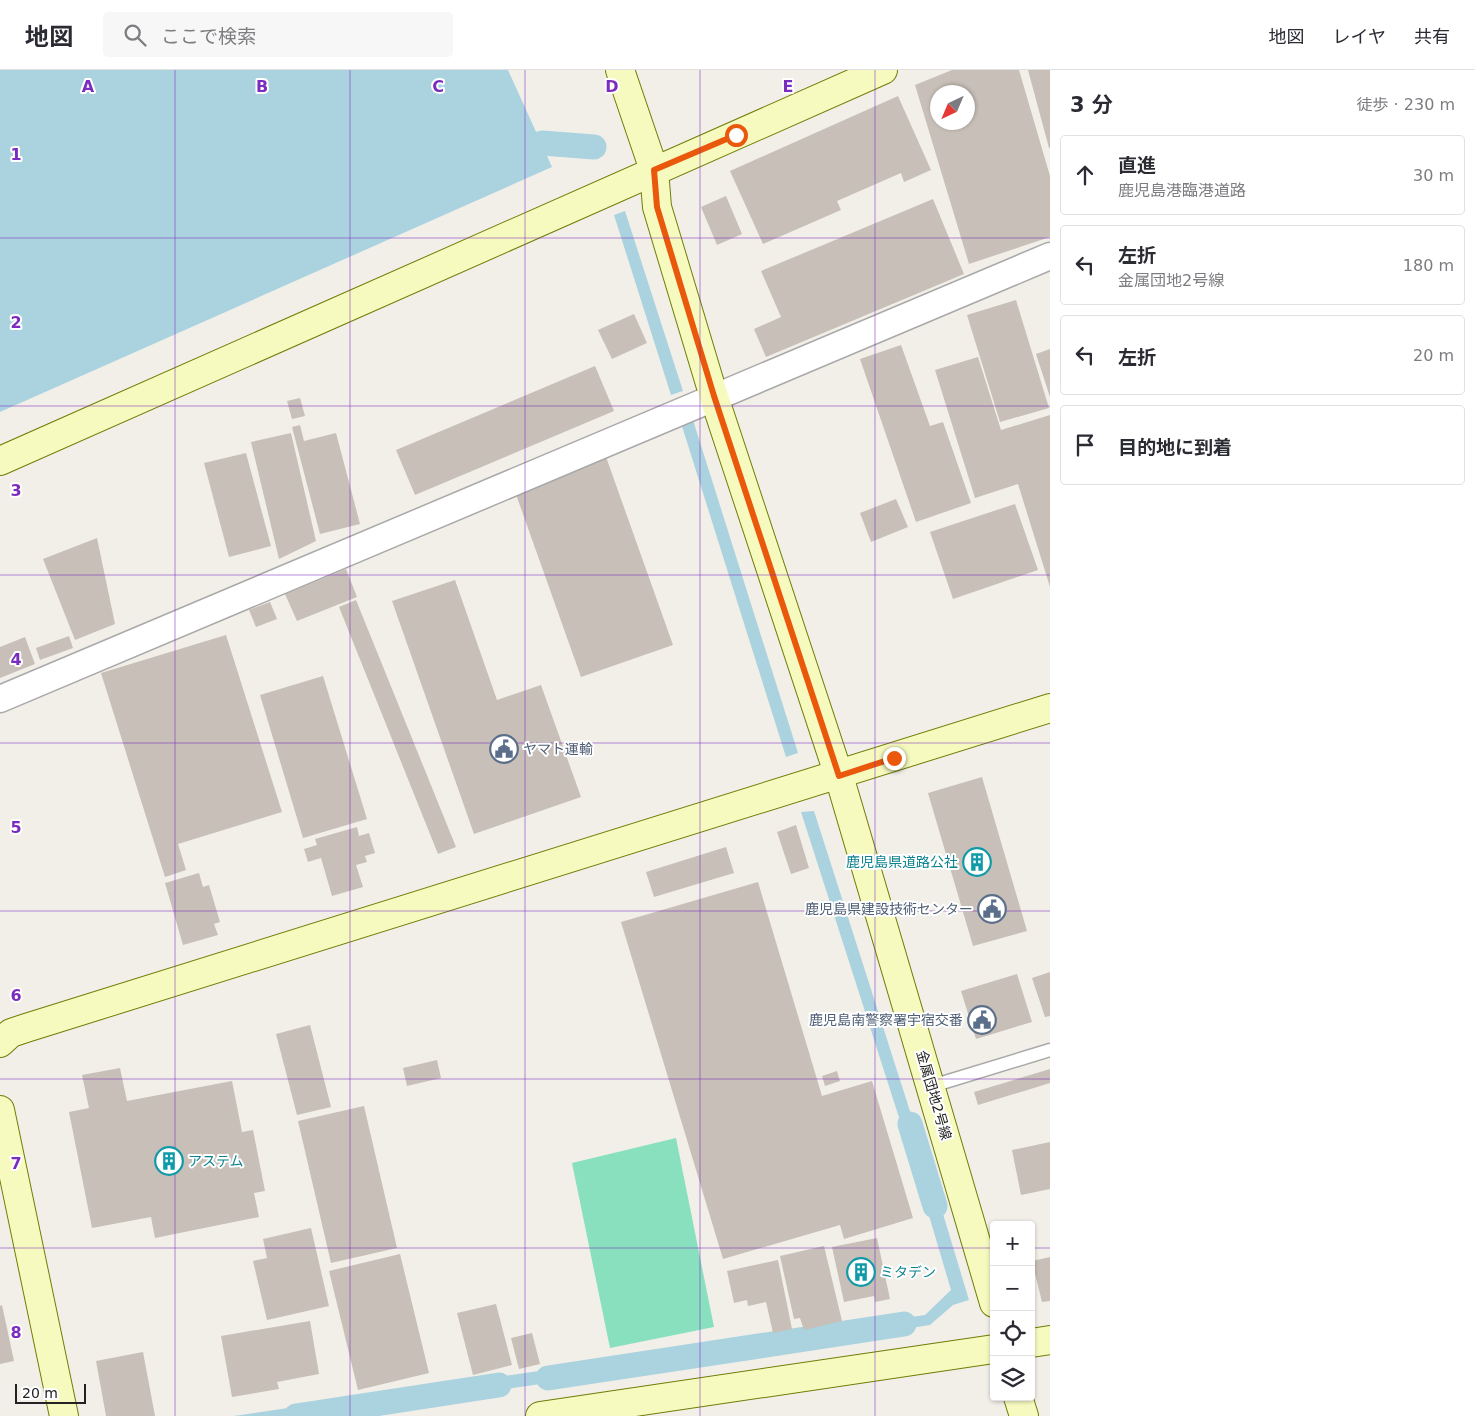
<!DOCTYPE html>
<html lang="ja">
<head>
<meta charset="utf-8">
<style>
	:root { --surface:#fff; --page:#f7f7f7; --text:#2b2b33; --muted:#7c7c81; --line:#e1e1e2 }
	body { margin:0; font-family:"DejaVu Sans","Noto Sans JP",sans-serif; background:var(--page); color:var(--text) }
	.controls { position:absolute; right:15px; bottom:15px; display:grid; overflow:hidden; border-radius:5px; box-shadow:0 1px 4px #0004 }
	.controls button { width:45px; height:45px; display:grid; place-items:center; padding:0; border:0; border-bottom:1px solid var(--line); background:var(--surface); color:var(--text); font:25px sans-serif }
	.compass { position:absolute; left:930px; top:15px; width:45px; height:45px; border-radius:50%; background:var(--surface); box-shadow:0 1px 4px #0004; rotate:224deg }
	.scale { position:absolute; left:15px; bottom:12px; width:71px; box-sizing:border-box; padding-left:5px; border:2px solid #222; border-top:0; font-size:14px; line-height:18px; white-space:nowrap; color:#222; -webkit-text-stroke:4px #fff; paint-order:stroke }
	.stop { position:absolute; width:15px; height:15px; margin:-11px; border:4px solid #ea580c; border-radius:50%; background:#fff }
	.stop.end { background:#ea580c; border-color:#fff; box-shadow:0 1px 5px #0008 }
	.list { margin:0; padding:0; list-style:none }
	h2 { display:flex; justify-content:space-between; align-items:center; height:65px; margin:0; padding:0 20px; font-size:21px }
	h2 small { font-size:16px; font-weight:400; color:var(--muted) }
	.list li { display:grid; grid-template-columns:32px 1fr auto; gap:15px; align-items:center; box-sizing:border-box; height:80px; margin:0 10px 10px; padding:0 10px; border:1px solid var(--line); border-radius:5px }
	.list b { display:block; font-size:19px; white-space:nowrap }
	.list p { margin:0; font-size:16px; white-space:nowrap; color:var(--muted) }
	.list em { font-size:16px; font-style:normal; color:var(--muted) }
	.icon { flex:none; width:28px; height:28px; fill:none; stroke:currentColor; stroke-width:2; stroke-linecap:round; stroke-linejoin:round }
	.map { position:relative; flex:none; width:1050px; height:1346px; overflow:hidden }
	header { display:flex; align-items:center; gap:30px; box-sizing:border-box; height:70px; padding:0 25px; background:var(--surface); border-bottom:1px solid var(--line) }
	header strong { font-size:24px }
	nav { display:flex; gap:28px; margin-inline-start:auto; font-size:18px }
	.search { width:350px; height:45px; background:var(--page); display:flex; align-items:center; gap:12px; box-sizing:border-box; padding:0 18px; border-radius:5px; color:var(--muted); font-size:19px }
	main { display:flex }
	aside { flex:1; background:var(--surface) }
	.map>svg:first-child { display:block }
	.pitch { fill:#88e0be }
	.water { fill:#aad3df }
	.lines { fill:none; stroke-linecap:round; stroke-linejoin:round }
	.canal { stroke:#aad3df; stroke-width:25 }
	.building { fill:#c7bfb8; fill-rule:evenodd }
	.lane-casing { stroke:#a9a9a9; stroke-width:15 }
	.street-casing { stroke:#a9a9a9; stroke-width:29 }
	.secondary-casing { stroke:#707d05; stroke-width:30 }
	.lane { stroke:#fff; stroke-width:12 }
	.street { stroke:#fff; stroke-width:26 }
	.secondary { stroke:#f7fabf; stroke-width:28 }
	.route { stroke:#ea580c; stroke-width:6 }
	.grid { fill:none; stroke:#7b2cbf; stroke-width:1; stroke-opacity:0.55 }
	.labels { text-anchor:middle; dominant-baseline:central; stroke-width:4; stroke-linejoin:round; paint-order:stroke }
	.service-label { font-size:14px; fill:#4e5e75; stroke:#fff; text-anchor:end }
	.culture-label { font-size:14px; fill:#0d838f; stroke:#fff; text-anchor:start }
	.street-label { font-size:14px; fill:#222; stroke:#fff }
	.grid-label { font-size:16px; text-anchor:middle; font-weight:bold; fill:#7b2cbf; stroke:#fff; stroke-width:4; stroke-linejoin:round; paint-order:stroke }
</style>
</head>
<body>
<header>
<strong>地図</strong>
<div class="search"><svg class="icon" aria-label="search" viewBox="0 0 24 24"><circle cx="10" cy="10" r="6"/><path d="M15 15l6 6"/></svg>ここで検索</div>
<nav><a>地図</a><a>レイヤ</a><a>共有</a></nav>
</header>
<main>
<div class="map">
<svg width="1050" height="1346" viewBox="0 0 1050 1346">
	<rect width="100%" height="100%" fill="#f2efe9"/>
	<!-- pitch -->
	<polygon class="pitch" points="676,1068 714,1257 610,1278 572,1093"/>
	<!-- water -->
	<g class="water">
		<polygon points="0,0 508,0 552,97 0,342"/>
		<polygon points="625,141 683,321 671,325 614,145"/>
		<polygon points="693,350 798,683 786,687 681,353"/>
		<polygon points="814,741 924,1085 912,1088 801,742"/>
		<polygon points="930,1101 969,1230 953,1235 930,1255 872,1264 870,1253 925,1245 951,1220 917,1105"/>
		<polygon points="741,1269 743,1283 687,1292 685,1278"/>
		<polygon points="662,1284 664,1298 609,1306 607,1292"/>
		<polygon points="580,1295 581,1308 466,1325 464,1312"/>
		<polygon points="433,1316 435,1328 355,1342 353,1330"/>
		<polygon points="323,1333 325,1346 234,1346"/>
	</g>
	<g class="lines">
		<!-- canal -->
		<g class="canal">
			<polyline points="542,73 594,77"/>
			<polyline points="910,1054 935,1136"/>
			<polyline points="548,1308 904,1254"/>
			<polyline points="296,1346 499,1315"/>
		</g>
	</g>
	<!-- building -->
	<g class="building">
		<path d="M952,0H1019L1050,106V167L969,194L915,15ZM938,22H968V52H938Z"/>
		<polygon points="1028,0 1050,0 1050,78 1049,78"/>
		<polygon points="898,26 931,100 904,112 901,103 837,131 841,140 763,174 730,101"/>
		<polygon points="726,126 742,164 717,175 701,137"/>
		<polygon points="933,129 964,204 766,287 754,259 781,247 761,201"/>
		<polygon points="1016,230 1049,338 1000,352 967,245"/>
		<polygon points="634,244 647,273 612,289 598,260"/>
		<polygon points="901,275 930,356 943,352 971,433 916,452 860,289"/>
		<polygon points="1050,279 1050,327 1036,284"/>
		<polygon points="978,287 1001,360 1050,345 1050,517 1018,414 975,428 935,300"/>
		<polygon points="595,296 614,341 415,425 396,380"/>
		<polygon points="300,328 305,346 292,349 287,331"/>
		<polygon points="300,355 304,371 336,363 360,454 320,464 292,357"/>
		<polygon points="291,363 316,471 279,489 251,372"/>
		<polygon points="246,383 271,476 229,487 204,393"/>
		<polygon points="605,384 673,575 581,607 513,416"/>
		<polygon points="896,429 908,457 871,472 860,443"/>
		<polygon points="1015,434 1038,500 953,529 930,462"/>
		<polygon points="97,468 115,554 75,570 43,489"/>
		<polygon points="346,499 357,527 297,551 285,524"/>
		<polygon points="455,510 497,630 541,615 581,727 474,764 392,531"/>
		<polygon points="356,530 456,777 438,784 339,537"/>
		<polygon points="270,532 277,549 256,557 249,540"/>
		<polygon points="226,565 282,742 178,774 186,800 165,807 101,603"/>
		<polygon points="69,566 73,578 40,590 36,578"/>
		<polygon points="25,567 35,594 0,608 0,577"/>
		<polygon points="323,606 367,749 303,768 260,625"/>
		<polygon points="982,707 1027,861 973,876 928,723"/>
		<polygon points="796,755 809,798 791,804 777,762"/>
		<polygon points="357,757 359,766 369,763 375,783 365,786 367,792 356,795 363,817 332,826 321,788 308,792 304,779 317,775 315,769"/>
		<polygon points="726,777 734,803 654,827 646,802"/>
		<polygon points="199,803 203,817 209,815 220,852 214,854 218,865 183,875 165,813"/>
		<polygon points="758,812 822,1026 872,1011 913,1148 844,1169 840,1155 723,1189 621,852"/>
		<polygon points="1050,902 1050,946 1045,947 1032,908"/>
		<polygon points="1017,904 1032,952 976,969 961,921"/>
		<polygon points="310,955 331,1037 297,1045 276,964"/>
		<polygon points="437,990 441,1008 407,1016 403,998"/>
		<polygon points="120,998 127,1031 232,1011 242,1062 253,1060 265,1121 254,1123 259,1147 155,1168 151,1147 92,1158 69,1042 89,1038 82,1005"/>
		<polygon points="1050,999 1050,1013 978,1035 974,1022"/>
		<polygon points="837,1001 840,1011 825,1016 822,1006"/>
		<polygon points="364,1036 397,1178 331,1193 298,1051"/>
		<polygon points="1050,1072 1050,1119 1021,1125 1012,1080"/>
		<polygon points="311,1158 329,1236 267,1250 253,1191 267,1188 263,1169"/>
		<polygon points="877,1168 890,1229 875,1232 874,1226 844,1232 832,1177"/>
		<polygon points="824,1176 842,1251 804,1260 800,1248 794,1249 780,1186"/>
		<polygon points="400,1184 429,1303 358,1320 329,1201"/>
		<polygon points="1050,1187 1050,1231 1042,1232 1032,1191"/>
		<polygon points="778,1190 792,1259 773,1263 766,1232 748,1236 747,1230 734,1233 727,1201"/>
		<polygon points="496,1234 512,1295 473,1305 457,1243"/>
		<polygon points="2,1235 14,1291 0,1294 0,1236"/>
		<polygon points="310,1251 319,1304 277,1312 279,1319 232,1327 221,1266"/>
		<polygon points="532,1263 540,1294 519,1299 511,1268"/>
		<polygon points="143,1282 155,1346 106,1346 96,1291"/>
	</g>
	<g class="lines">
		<defs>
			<polyline id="lane" points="932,1016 1050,980"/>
			<polyline id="street" points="0,629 1050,186"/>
			<g id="secondary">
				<polyline points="620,0 654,100 657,137 714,327 839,706 994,1233"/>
				<polyline points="0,391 883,0"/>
				<polyline points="0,973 11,963 26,958 1050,638"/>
				<polyline points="0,1040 64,1346"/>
				<polyline points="1031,1273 1050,1270"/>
				<polyline points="1018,1327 1024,1346"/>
				<polyline points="540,1346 994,1279"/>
			</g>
		</defs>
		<!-- lane casing -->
		<use href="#lane" class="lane-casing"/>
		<!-- street casing -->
		<use href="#street" class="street-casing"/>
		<!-- secondary casing -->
		<use href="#secondary" class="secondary-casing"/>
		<!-- lane -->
		<use href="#lane" class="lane"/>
		<!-- street -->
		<use href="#street" class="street"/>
		<!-- secondary -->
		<use href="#secondary" class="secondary"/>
	</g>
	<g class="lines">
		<!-- route -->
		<polyline class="route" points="736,65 654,100 657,137 714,326 839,706 894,688"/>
	</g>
	<!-- grid -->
	<path class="grid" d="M175,0V1346M350,0V1346M525,0V1346M700,0V1346M875,0V1346M0,168H1050M0,336H1050M0,505H1050M0,673H1050M0,841H1050M0,1009H1050M0,1178H994M1031,1178H1050"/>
	<!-- icons -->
	<defs>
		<symbol id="civic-ring" viewBox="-11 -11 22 22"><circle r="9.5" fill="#fff" stroke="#5c6f8a" stroke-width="1.5"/><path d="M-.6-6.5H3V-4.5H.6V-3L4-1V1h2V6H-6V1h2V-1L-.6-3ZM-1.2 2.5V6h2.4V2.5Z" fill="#5c6f8a"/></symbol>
		<symbol id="building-ring" viewBox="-11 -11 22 22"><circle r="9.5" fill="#fff" stroke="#0f9aa8" stroke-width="1.5"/><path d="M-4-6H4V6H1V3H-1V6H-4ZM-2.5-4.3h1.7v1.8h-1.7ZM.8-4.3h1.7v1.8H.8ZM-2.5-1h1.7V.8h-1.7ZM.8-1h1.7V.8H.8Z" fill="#0f9aa8"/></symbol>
	</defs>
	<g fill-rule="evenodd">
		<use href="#civic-ring" x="488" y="663" width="32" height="32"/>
		<use href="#building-ring" x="961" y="776" width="32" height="32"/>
		<use href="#civic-ring" x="976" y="823" width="32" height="32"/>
		<use href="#civic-ring" x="966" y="934" width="32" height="32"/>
		<use href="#building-ring" x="153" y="1075" width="32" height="32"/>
		<use href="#building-ring" x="845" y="1186" width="32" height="32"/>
	</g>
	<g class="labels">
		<!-- service labels -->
		<g class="service-label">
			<text x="523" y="679" text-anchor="start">ヤマト運輸</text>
			<text x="973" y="839">鹿児島県建設技術センター</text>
			<text x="963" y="950">鹿児島南警察署宇宿交番</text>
		</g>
		<!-- culture labels -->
		<g class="culture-label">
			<text x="958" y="792" text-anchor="end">鹿児島県道路公社</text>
			<text x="188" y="1091">アステム</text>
			<text x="880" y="1202">ミタデン</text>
		</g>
		<!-- street labels -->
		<g class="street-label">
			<text transform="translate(934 1025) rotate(74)">金属団地2号線</text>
		</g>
	</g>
	<g class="grid-label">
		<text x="88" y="22">A</text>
		<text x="262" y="22">B</text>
		<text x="438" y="22">C</text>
		<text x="612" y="22">D</text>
		<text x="788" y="22">E</text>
		<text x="16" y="90">1</text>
		<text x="16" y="258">2</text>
		<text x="16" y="426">3</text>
		<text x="16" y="595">4</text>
		<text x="16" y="763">5</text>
		<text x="16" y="931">6</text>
		<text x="16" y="1099">7</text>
		<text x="16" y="1268">8</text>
	</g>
</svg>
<div class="controls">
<button>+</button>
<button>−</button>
<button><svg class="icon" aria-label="locate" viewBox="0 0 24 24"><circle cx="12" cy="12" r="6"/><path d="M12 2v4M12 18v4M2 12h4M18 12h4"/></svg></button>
<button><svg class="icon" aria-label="layers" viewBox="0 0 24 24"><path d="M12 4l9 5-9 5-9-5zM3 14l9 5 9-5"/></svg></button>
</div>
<svg class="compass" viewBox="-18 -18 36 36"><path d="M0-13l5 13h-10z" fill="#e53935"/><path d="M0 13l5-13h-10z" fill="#7c7c81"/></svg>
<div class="scale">20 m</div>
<div class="stop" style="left:736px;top:65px"></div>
<div class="stop end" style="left:894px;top:688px"></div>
</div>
<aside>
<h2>3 分<small>徒歩 · 230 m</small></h2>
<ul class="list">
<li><svg class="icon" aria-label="ahead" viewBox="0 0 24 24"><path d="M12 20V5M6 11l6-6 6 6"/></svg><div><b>直進</b><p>鹿児島港臨港道路</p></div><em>30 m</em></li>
<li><svg class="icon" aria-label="left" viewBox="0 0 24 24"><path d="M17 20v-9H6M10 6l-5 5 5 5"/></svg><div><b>左折</b><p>金属団地2号線</p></div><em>180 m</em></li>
<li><svg class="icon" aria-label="left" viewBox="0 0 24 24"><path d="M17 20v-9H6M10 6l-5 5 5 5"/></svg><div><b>左折</b></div><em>20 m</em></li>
<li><svg class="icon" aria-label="arrive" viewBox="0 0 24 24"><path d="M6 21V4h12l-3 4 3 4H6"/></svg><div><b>目的地に到着</b></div></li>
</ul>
</aside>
</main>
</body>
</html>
